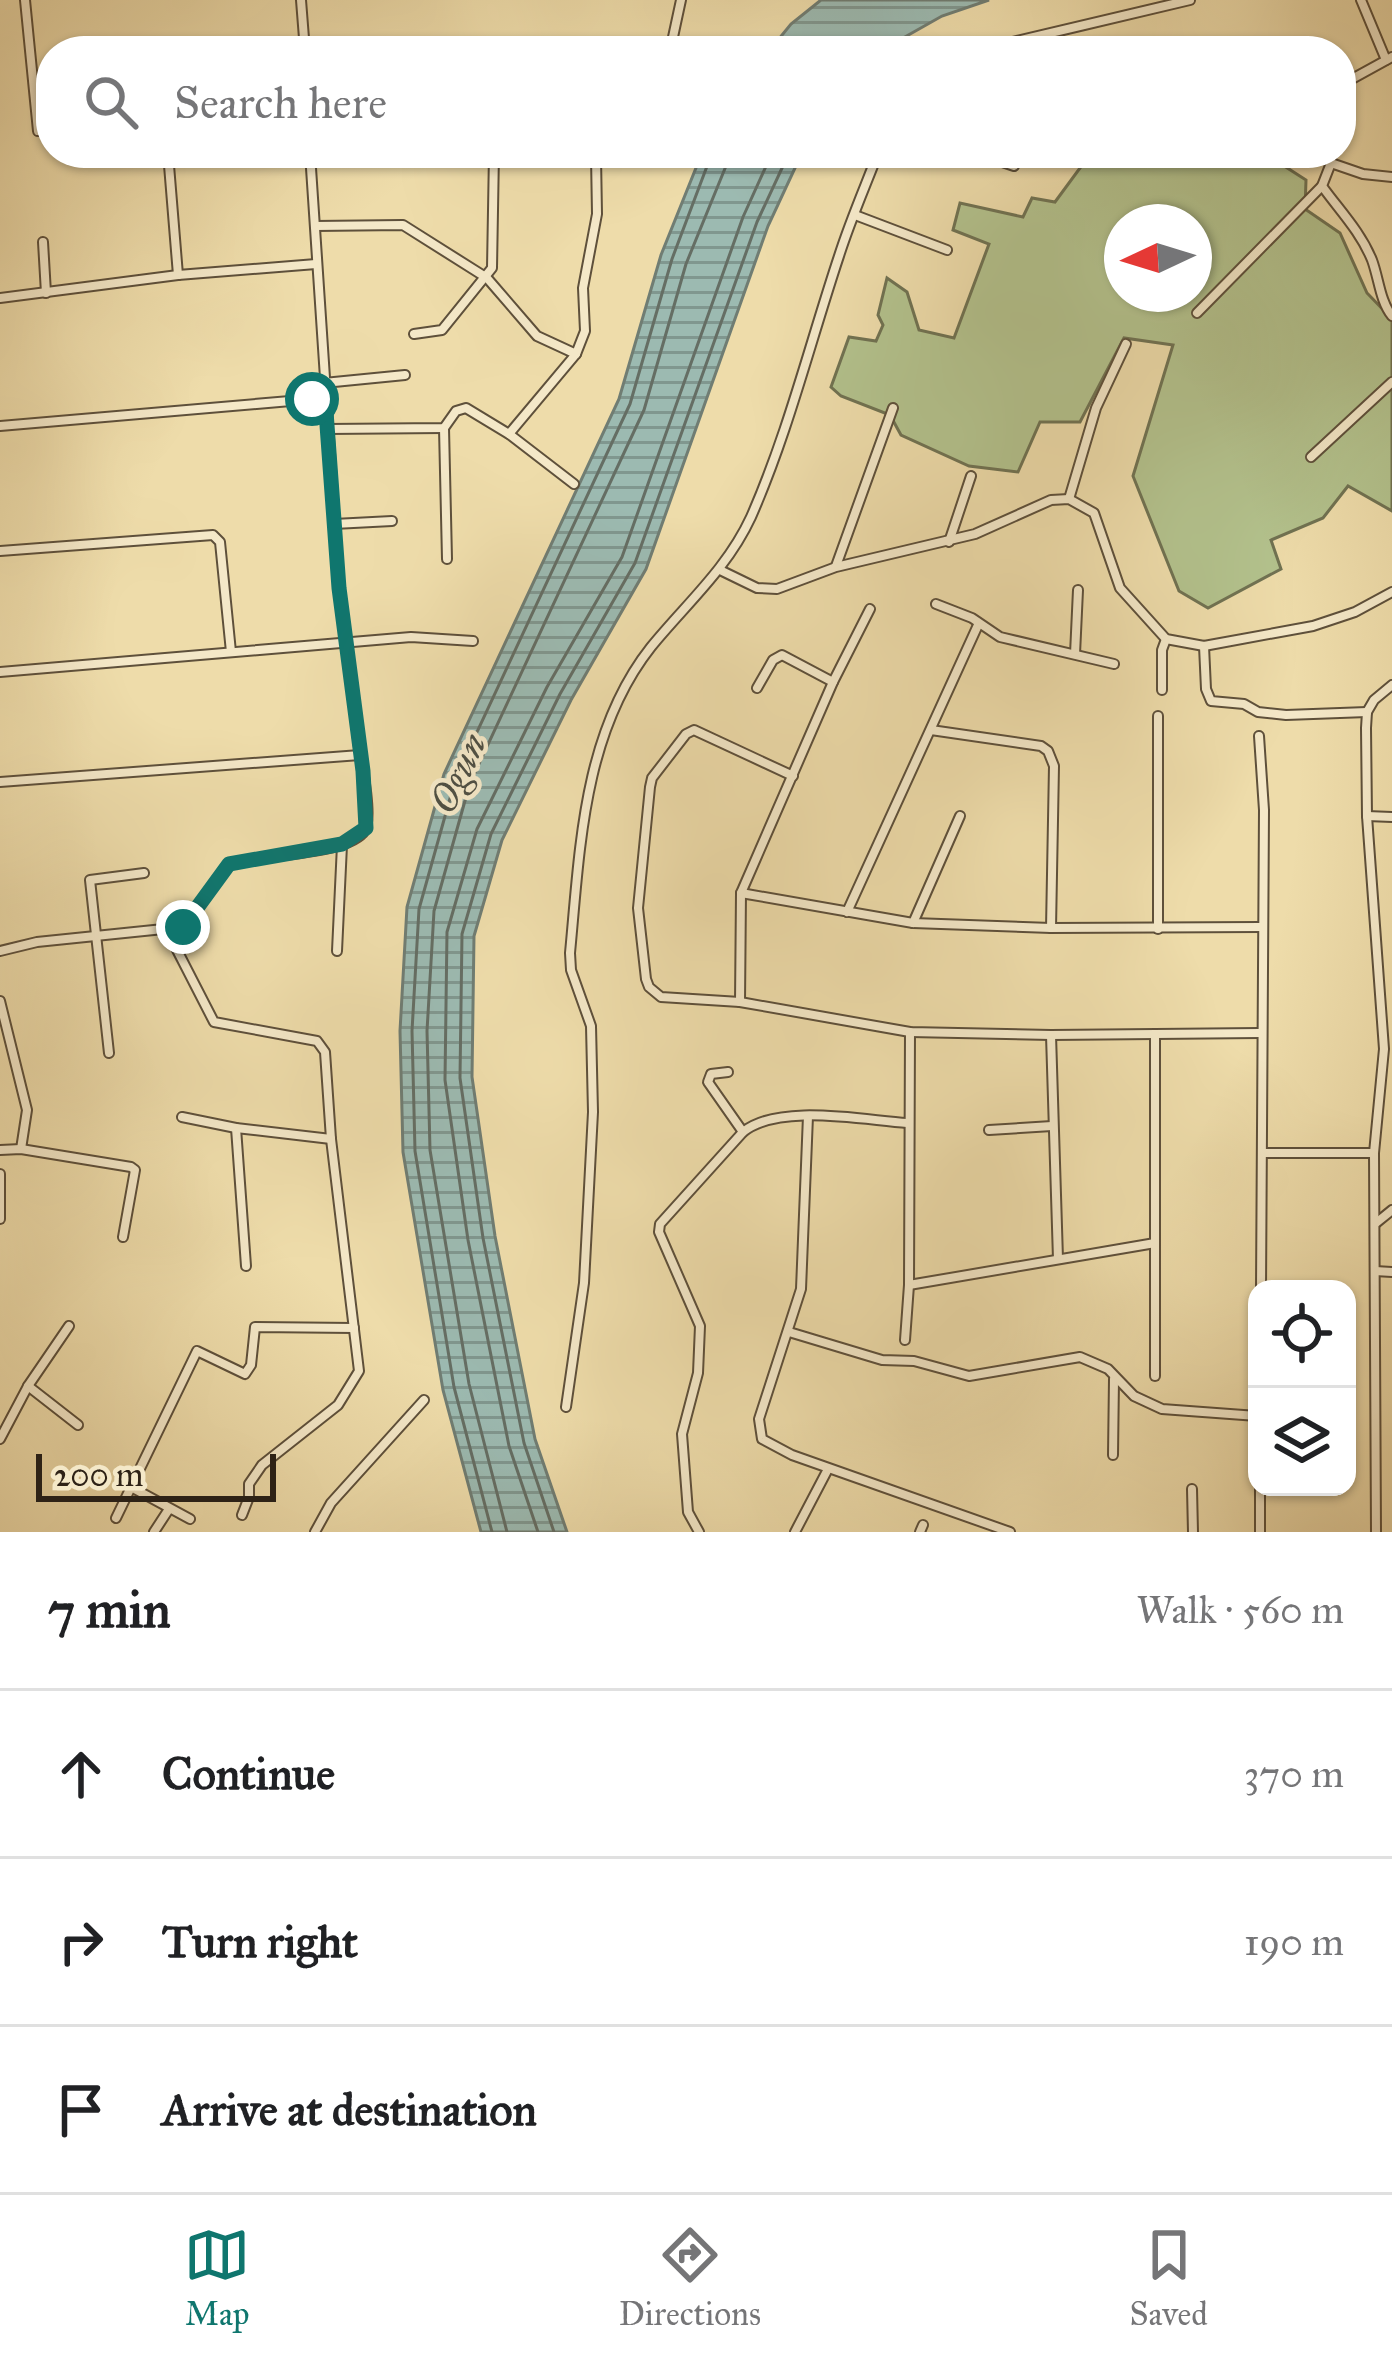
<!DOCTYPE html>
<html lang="en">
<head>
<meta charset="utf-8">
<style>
	:root { --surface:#fff; --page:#f6f6f6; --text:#202124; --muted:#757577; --line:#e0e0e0; --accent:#0f766e }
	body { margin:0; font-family:"IM FELL Great Primer",serif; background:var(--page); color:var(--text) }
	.controls { position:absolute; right:36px; bottom:36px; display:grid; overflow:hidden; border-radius:24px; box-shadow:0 3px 9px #0004 }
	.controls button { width:108px; height:108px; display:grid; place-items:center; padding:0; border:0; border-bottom:3px solid var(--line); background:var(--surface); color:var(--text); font:60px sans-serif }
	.compass { position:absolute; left:1104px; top:204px; width:108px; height:108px; border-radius:50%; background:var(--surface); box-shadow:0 3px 9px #0004; rotate:266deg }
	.scale { position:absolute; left:36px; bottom:30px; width:240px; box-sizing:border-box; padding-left:12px; border:6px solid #2e2216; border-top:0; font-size:33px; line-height:42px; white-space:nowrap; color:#2e2216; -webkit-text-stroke:9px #f4e8c8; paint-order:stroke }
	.stop { position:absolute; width:36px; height:36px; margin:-27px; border:9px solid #0f766e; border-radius:50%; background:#fff }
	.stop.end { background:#0f766e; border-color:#fff; box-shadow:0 3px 12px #0008 }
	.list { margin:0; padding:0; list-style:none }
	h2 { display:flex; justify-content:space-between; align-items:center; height:156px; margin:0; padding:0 48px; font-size:51px }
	h2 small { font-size:39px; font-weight:400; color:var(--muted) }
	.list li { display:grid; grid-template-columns:78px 1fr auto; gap:36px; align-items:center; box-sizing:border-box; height:168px; padding:0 48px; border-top:3px solid var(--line) }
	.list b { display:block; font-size:45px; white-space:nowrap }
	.list em { font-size:39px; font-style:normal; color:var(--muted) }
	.icon { flex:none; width:66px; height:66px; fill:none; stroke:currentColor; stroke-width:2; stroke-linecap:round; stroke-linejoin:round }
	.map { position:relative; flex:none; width:1392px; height:1532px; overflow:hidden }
	.search { position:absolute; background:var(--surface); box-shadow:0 3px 9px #0004; left:36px; right:36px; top:36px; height:132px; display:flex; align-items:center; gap:30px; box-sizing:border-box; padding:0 42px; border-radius:48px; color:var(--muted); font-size:45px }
	.sheet { height:660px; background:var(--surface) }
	nav { display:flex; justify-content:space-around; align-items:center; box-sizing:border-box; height:168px; border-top:3px solid var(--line); background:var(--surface); font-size:33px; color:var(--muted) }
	nav a { display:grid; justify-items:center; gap:6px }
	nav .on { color:var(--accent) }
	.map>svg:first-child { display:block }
	.grass { fill:#b3c28d; stroke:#707252; stroke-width:3; fill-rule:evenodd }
	.water { fill:url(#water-rules); stroke:#707d73; stroke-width:3 }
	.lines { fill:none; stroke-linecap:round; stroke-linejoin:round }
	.shore { stroke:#656e64; stroke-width:3 }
	.minor-casing { stroke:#5e503b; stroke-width:12 }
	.minor { stroke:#f4e8c8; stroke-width:8 }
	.route { stroke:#0f766e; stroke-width:15 }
	.labels { text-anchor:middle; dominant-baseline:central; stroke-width:9; stroke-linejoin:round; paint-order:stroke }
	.water-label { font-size:39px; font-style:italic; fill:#4f5044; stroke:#f4e8c8 }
</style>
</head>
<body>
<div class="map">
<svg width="1392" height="1532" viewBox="0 0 1392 1532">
	<defs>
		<pattern id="water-rules" width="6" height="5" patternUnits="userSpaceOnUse" patternTransform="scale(3)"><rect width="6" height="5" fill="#9cbab1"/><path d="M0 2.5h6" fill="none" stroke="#80978f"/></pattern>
	</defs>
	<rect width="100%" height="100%" fill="#eedcaa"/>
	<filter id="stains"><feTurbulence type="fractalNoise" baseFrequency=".00167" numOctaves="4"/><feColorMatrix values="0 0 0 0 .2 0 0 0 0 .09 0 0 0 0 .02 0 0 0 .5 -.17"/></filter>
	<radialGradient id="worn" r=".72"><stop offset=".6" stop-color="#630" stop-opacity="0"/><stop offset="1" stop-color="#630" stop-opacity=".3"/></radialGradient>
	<!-- grass -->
	<path class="grass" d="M1091,153H1264L1306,180L1305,209L1340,233L1367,293L1392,319V511L1348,486L1323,518L1271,540L1281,569L1208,608L1179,591L1133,476L1173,345L1124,338L1080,422H1040L1018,472L969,466L901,435L890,415L841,396L831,387L849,337L876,341L883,325L878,315L887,278L907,292L919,330L954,338L989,244L953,230L960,203L1023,217L1032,198L1055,202ZM1122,222H1194V294H1122Z"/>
	<!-- water -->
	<g class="water">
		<polygon points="821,0 989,0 942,16 880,51 769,51 791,24"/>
		<polygon points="702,153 802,153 768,226 646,569 571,700 502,840 474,936 472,1077 495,1236 535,1439 567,1532 481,1532 443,1390 403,1152 400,1031 407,907 444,774 619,399 661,255"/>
	</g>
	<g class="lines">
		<!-- shore -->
		<g class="shore">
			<polyline points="492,1532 454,1387 415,1151 412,1031 419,909 456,777 630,404 672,259 712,153"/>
			<polyline points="507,1532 469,1384 430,1150 427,1031 434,911 470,783 644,410 686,264 726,166 727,153"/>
			<polyline points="538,1532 509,1446 468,1240 445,1080 447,932 477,829 547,687 622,557 743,217 772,153"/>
			<polyline points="554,1532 524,1443 483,1238 460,1078 462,934 491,834 560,694 635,563 757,222 789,153"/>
		</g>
		<defs>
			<g id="minor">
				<polyline points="25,0 38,131"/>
				<polyline points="301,0 305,51"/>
				<polyline points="1361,0 1386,60"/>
				<polyline points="670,51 681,0"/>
				<polyline points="945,51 1000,45 1190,0"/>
				<polyline points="1341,85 1392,57"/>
				<polyline points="168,153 178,275"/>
				<polyline points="976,153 1014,166"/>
				<polyline points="1330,153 1331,163 1363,174 1392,177"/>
				<path d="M1331,163L1322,186C1340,211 1360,231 1372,260C1379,279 1380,301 1392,316"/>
				<polyline points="855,215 947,250"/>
				<polyline points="315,226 403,225 487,278 537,336 576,354"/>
				<polyline points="43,242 46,293"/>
				<polyline points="0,298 178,275 316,264"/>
				<polyline points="1197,313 1322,186"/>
				<polyline points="414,334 442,330 492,268 494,153"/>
				<polyline points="324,383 405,375"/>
				<polyline points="0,426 325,398"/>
				<polyline points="444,428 447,559"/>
				<polyline points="327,429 444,428 456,411 466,408 509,434 574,484"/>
				<polyline points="509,434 576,354 585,331 583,288 597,214 596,157"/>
				<polyline points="1311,457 1392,382"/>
				<polyline points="1069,499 1096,408 1126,344"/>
				<polyline points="334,524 392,521"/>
				<polyline points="949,542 971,476"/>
				<polyline points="0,551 213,535 220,542 231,652"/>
				<polyline points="836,566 893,408"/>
				<polyline points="720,570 757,588 777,589 836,567 975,534 1051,500 1069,499 1094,513 1120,588 1166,639 1204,646 1313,626 1355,612 1392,592"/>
				<polyline points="936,604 972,618 1000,637 1114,664"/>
				<polyline points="1204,646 1206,689 1211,701 1244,704 1258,712 1286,715 1367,712"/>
				<polyline points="1075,654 1078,590"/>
				<polyline points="0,672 411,637 473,641"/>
				<polyline points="757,688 773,660 782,655 833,682"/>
				<polyline points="1162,690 1162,650 1166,639"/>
				<polyline points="931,730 1041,746 1048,751 1054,766 1051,928"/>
				<polyline points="1259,736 1264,810 1261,1289"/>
				<polyline points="793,776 694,730 686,734 652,778 650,787 638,908 646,979 649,987 661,997 740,1002 910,1032 1051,1035 1260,1033"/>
				<polyline points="0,782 360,755 339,588 310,153"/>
				<polyline points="1367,816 1392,817"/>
				<polyline points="741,893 913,923 1051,928 1261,927"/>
				<polyline points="847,912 978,625"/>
				<polyline points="913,923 960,816"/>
				<polyline points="1158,929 1158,716"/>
				<polyline points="0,951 37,942 183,927"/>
				<polyline points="337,951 342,845"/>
				<polyline points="0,1001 27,1110 21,1149"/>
				<polyline points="740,1002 741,893 833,682 870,609"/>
				<polyline points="1155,1034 1155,1376"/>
				<polyline points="1051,1035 1058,1259"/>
				<polyline points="109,1053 90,880 144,873"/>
				<polyline points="728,1072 711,1074 708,1082 743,1132"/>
				<polyline points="808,1116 801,1289 759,1419 762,1439 792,1455 1010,1532"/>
				<polyline points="182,1117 236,1128 331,1139"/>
				<polyline points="236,1128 246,1266"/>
				<polyline points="989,1130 1052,1126"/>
				<polyline points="0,1150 21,1149 131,1167 135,1170 123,1237"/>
				<polyline points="1263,1153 1374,1153"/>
				<polyline points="0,1174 0,1219"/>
				<polyline points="1376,1223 1392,1210"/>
				<polyline points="1375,1271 1392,1272"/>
				<polyline points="909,1285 1155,1243"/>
				<polyline points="789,1332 882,1360 914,1361 969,1376 1080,1357 1108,1369 1134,1396 1162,1409 1257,1416"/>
				<polyline points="905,1340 909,1285 910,1032"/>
				<polyline points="28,1386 78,1425"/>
				<path d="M566,1407L584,1283L593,1112L591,1026L571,970L570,953C580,848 583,733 651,647C686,604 727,569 751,517C788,433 810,343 839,256C850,221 865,187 878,153"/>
				<polyline points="0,1439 28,1386 69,1326"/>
				<polyline points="1113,1455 1114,1379"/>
				<polyline points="131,1487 190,1519"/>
				<polyline points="1260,1487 1260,1532"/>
				<polyline points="1192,1489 1193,1532"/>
				<path d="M242,1515L249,1497V1484L262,1465L338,1405L359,1371L331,1139L325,1052L317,1041L214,1022L177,950V938L229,864C259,854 349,856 365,830C372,818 363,769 360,755"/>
				<polyline points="116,1518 197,1351 245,1374 251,1365 255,1327 354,1328"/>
				<polyline points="154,1532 169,1509"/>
				<polyline points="315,1532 331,1503 424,1400"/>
				<path d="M699,1532L688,1512L682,1434L698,1373L700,1326L659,1232L660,1224L743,1132C779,1103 862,1120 907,1123"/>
				<polyline points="795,1532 828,1469"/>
				<polyline points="920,1532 923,1525"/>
				<polyline points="1376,1532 1374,1153 1384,1049 1367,816 1366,728 1367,712 1374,700 1392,685"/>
			</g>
		</defs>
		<!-- minor casing -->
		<use href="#minor" class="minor-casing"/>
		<!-- minor -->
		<use href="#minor" class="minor"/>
	</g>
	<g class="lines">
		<!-- route -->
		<polyline class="route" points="183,927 229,864 342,844 366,828 363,771 339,588 325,398 312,399"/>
	</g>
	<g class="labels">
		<!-- water labels -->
		<g class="water-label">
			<text transform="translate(458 773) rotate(-64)">Ogun</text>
		</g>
	</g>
	<rect width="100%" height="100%" filter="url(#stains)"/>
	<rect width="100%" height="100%" fill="url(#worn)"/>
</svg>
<div class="controls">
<button><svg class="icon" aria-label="locate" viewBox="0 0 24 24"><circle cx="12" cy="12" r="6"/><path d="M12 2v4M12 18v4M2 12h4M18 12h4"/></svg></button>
<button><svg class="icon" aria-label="layers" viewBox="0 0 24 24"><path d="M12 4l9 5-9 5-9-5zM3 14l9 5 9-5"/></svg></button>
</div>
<svg class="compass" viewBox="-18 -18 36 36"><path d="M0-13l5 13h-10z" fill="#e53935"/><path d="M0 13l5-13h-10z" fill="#757577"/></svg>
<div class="scale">200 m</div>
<div class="stop" style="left:312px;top:399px"></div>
<div class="stop end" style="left:183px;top:927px"></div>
<div class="search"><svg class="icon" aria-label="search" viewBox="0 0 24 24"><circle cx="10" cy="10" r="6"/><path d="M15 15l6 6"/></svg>Search here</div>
</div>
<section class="sheet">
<h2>7 min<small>Walk · 560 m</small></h2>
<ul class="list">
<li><svg class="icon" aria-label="ahead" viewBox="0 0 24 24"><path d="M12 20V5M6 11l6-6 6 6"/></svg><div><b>Continue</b></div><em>370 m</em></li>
<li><svg class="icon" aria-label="right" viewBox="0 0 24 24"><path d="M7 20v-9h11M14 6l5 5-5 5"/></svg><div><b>Turn right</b></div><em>190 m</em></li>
<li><svg class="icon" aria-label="arrive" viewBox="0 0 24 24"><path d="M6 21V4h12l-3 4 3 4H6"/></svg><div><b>Arrive at destination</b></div></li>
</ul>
</section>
<nav>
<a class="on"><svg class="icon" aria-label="map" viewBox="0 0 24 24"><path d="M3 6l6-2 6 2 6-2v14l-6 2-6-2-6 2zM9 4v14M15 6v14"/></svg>Map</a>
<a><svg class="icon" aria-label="directions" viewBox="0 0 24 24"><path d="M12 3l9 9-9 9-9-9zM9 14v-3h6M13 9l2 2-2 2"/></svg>Directions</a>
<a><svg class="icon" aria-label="saved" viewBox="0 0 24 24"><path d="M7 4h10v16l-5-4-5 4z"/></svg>Saved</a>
</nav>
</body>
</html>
